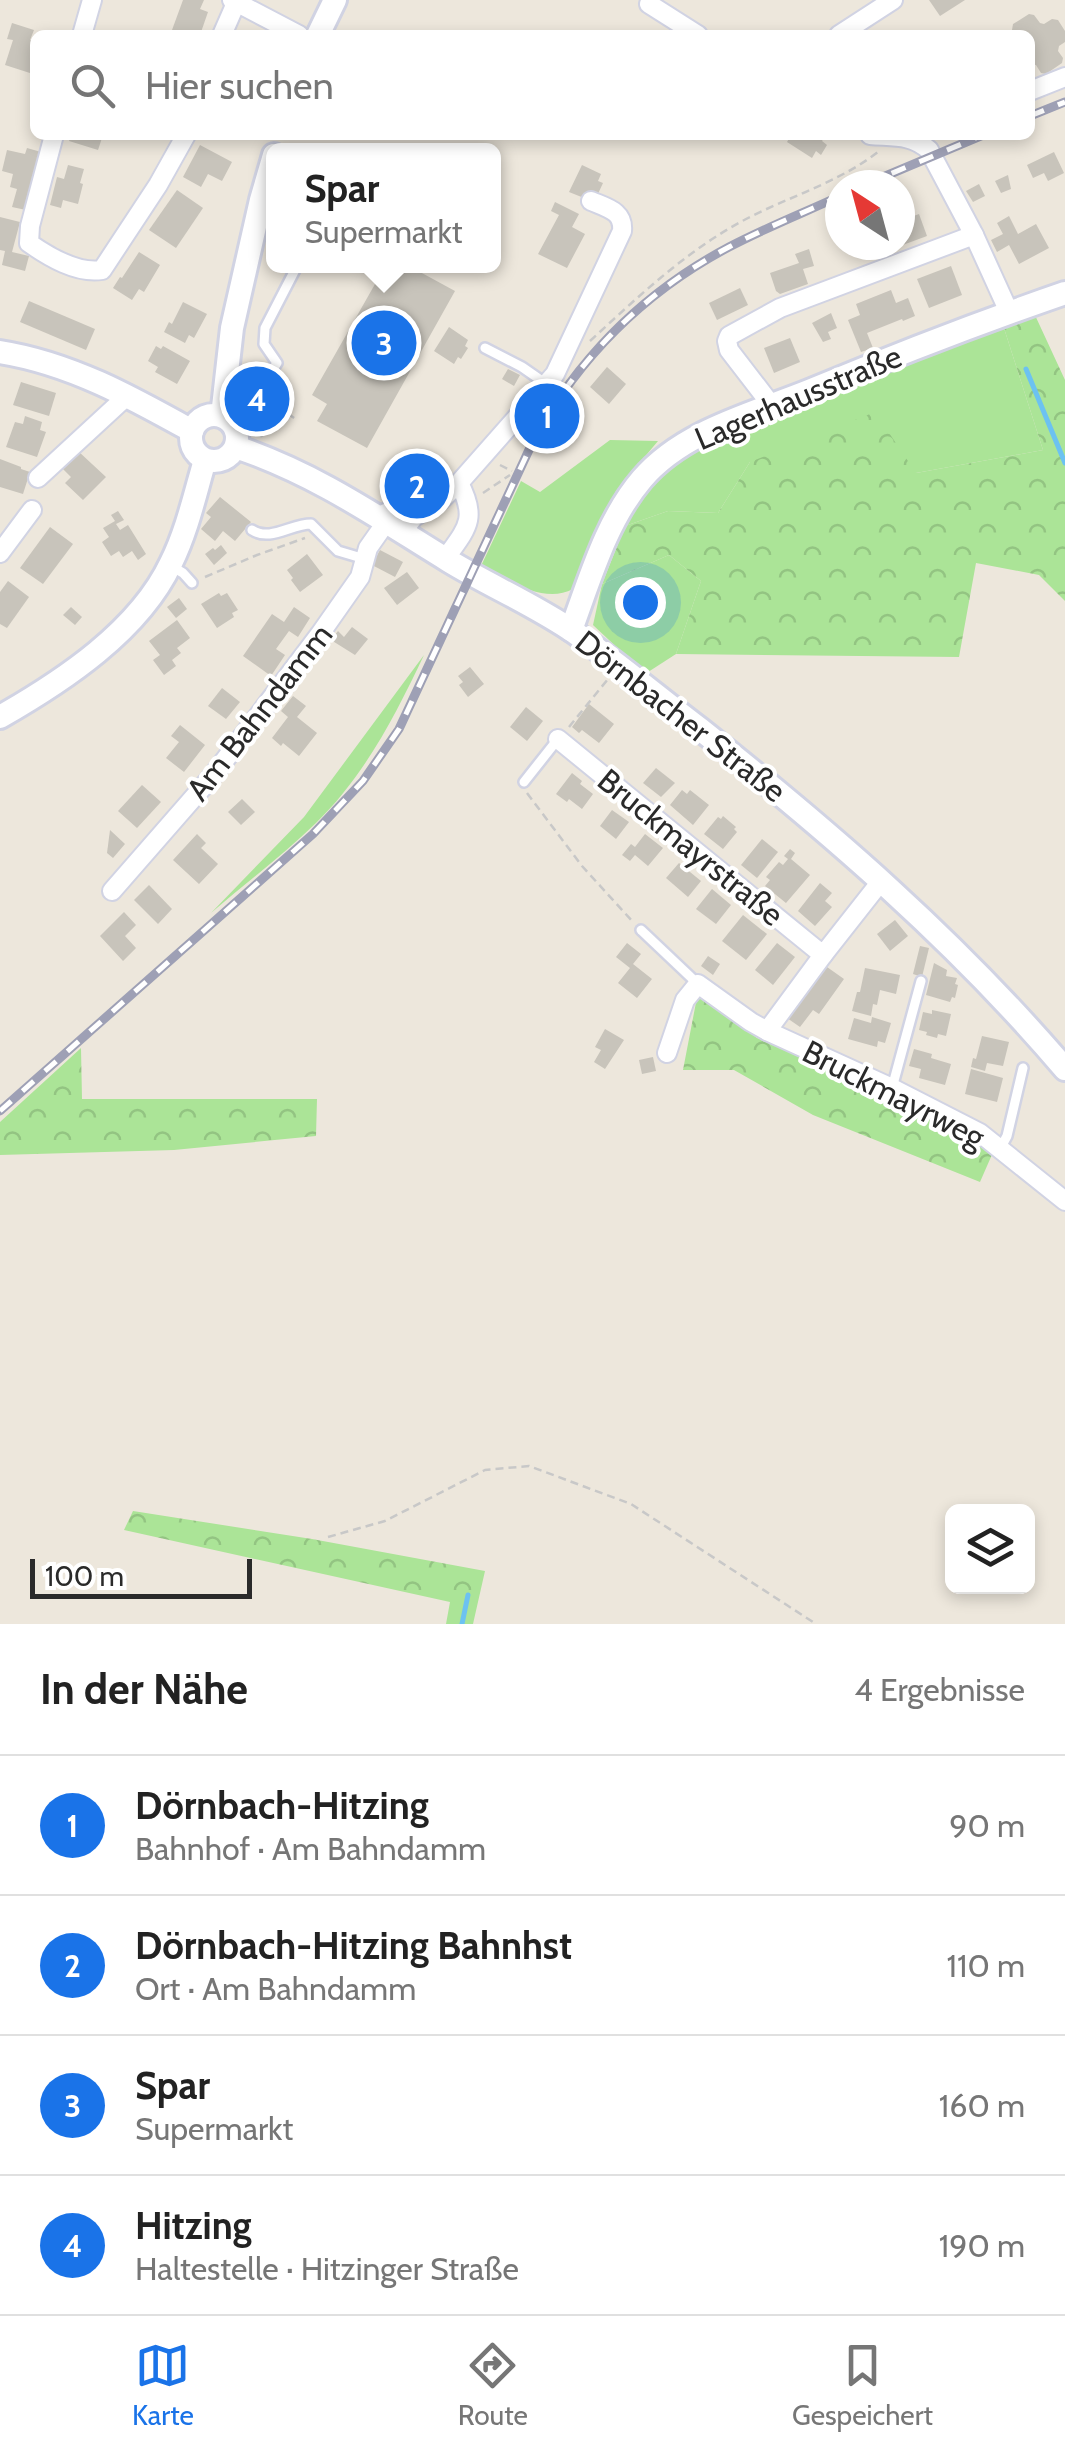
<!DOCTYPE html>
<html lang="de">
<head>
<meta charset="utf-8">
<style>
	:root { --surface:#fff; --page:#f6f6f6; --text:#222; --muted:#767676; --line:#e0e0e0; --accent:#1a73e8 }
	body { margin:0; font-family:Cabin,sans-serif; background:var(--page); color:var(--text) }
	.controls { position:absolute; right:30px; bottom:30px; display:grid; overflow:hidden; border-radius:15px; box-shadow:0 5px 15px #0003 }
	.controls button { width:90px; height:90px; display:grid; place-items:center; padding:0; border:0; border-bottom:2px solid var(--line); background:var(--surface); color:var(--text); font:50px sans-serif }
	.compass { position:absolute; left:825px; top:170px; width:90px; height:90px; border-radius:50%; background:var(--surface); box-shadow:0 5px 15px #0003; rotate:324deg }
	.scale { position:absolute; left:30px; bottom:25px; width:222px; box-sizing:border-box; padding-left:10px; border:5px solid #2a2a2a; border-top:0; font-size:28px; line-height:35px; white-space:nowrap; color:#2a2a2a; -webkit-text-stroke:8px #fff; paint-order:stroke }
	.you { position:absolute; left:640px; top:602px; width:35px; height:35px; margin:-25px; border:8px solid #fff; border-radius:50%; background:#1a73e8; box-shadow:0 0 0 15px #1a73e833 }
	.badge { display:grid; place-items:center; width:65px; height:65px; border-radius:50%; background:var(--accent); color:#fff; font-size:32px; font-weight:700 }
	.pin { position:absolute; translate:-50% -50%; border:5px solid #fff; box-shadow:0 2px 10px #0006 }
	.popup { position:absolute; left:266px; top:143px; width:235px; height:130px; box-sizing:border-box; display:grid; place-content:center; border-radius:15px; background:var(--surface); filter:drop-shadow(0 2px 8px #0005); font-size:32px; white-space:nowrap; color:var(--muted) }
	.popup b { font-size:38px; color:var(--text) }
	.popup::after { content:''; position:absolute; left:50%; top:100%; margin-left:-20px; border:20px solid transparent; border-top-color:var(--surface) }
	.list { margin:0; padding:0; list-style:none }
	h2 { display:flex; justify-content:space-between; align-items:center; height:130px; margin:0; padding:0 40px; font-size:42px }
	h2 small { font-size:32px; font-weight:400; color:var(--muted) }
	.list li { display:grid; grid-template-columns:65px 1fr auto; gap:30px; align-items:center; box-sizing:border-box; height:140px; padding:0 40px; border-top:2px solid var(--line) }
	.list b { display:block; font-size:38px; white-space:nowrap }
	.list p { margin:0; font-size:32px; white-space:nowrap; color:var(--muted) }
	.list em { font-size:32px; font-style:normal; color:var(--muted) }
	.icon { flex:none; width:55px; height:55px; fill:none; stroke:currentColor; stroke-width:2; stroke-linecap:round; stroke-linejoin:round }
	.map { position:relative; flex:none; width:1065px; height:1624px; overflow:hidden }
	.search { position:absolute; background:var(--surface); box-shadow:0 5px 15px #0003; left:30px; right:30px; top:30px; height:110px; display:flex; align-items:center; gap:25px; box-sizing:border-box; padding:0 35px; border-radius:15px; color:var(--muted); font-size:38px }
	.sheet { height:690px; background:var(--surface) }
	nav { display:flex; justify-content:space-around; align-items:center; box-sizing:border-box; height:140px; border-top:2px solid var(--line); background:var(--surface); font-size:28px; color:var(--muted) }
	nav a { display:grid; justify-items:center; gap:5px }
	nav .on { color:var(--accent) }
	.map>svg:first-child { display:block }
	.grass { fill:#abe497 }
	.forest { fill:url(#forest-crowns) }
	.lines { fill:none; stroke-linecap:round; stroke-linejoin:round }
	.stream { stroke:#6cc2f1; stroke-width:5 }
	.building { fill:#c8c4bb }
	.service-casing { stroke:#d1d3e3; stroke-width:14 }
	.minor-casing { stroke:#d1d3e3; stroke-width:22 }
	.tertiary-casing { stroke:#d1d3e3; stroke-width:28 }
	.path { stroke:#c8c8c8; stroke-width:2.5; stroke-dasharray:8 5; stroke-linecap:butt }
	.service { stroke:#fff; stroke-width:9 }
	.minor { stroke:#fff; stroke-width:18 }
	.tertiary { stroke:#fff; stroke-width:22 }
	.rail-casing { stroke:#9ea0b5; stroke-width:9 }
	.rail { stroke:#fff; stroke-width:5; stroke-dasharray:15; stroke-linecap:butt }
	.labels { text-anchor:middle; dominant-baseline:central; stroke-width:8; stroke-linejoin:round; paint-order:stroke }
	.street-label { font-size:32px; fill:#2a2a2a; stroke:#fff }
</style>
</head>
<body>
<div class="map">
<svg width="1065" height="1624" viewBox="0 0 1065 1624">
	<defs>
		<pattern id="forest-crowns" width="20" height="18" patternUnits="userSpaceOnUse" patternTransform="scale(2.5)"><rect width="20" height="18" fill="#abe497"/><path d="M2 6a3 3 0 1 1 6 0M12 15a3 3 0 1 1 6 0" fill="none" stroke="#93c482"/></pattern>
	</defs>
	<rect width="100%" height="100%" fill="#ede7dc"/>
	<!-- grass -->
	<g class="grass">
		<polygon points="1003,325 1043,450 916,473 750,462 718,513 668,511 625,526 648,484 677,457 718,436"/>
		<path d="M610,440L658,441L616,491L573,589C543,605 508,579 481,566L521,481L540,492Z"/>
		<polygon points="669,555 701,581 676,654 645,674 593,625 602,584"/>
		<path d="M424,655C395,716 365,775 316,823C283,855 246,883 211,913L304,817Z"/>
	</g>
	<!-- forest -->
	<g class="forest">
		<polygon points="1034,313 1065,380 1065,601 1039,575 976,563 959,657 676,654 701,581 669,555 602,584 625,526 668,511 718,513 750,462 875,412 916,473 1043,450 1003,325"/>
		<polygon points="698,992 757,1038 908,1100 994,1150 980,1182 813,1115 734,1070 683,1070"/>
		<polygon points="81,1048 82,1099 317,1099 316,1136 174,1150 0,1155 0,1122"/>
		<polygon points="133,1511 312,1539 485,1571 473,1624 446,1624 450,1602 124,1530"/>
	</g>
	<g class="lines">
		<!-- stream -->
		<g class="stream">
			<polyline points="1026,369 1065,463"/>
			<polyline points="462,1624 468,1595"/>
		</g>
	</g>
	<!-- building -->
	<g class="building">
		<polygon points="183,0 204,0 200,9 208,12 200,35 187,35 172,30"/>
		<polygon points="929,0 965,0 940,16"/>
		<polygon points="1029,14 1034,15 1040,23 1044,24 1052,19 1058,20 1065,31 1065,42 1059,46 1058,51 1063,58 1062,63 1046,74 1041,73 1036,65 1030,64 1030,35 1016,35 1012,30 1013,24"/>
		<polygon points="12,23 34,30 30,40 35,42 33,74 5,65 13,40 7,39"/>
		<polygon points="71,135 103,135 98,150 69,141"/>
		<polygon points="791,135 826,135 822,141 827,145 821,155 816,151 812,158 787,142"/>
		<polygon points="200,145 232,162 222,181 208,174 201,187 183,177"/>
		<polygon points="27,148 41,152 26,210 12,207 17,189 10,187 13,174 2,171 7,150 25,154"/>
		<polygon points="1054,152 1064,173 1048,181 1044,173 1033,178 1027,165"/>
		<polygon points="68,165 84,169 80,183 83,184 78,204 63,200 61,208 50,205 57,177 64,179"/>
		<polygon points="582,165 601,174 598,181 603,183 597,196 589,200 569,192"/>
		<polygon points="1008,175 1011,189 1001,193 995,181"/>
		<polygon points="979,184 985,196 973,202 966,191"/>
		<polygon points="177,190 203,208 176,248 149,230"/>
		<polygon points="555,202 579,214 572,227 585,234 567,268 538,254 559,215 551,211"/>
		<polygon points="919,214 927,236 900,246 900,221"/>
		<polygon points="1009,216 1018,234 1036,224 1049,248 1019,264 1009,245 997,252 991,240 1003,234 997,223"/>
		<polygon points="0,217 20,222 12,252 29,256 25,271 2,265 5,251 0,250"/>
		<polygon points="809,249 814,266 803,269 808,284 780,294 776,291 770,273 799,263 795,254"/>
		<polygon points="139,252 160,265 144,292 139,289 132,300 113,288 120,277 122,278"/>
		<polygon points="404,266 409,266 455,291 367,448 317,421 327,404 312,395 383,270 397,278"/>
		<polygon points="951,266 962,295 929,308 917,279"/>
		<polygon points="740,288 748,305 717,320 709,303"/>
		<polygon points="891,290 896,303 908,298 915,316 903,321 902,319 867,333 873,348 861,352 848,320 860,315 856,304"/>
		<polygon points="29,301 95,329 86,350 20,322"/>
		<polygon points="183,302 207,314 194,338 189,335 185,343 164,332 169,322 172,324"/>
		<polygon points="831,313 837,328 828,332 831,339 823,342 812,323"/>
		<polygon points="449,327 468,340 465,346 468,348 461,359 458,357 454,364 434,351"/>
		<polygon points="790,338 800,362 774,373 764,348"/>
		<polygon points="156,346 161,349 163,346 190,361 177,384 155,372 158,367 148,361"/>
		<polygon points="607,367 626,384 609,404 590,387"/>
		<polygon points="508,369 520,375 514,386 502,379"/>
		<polygon points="21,382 56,393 49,416 13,405"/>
		<polygon points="25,416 42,422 40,430 46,432 37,457 6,447 15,422 23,424"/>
		<polygon points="78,451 106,477 83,500 65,483 71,477 61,467"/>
		<polygon points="0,459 21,467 21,469 30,472 23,494 0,487"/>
		<polygon points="220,497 251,522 235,541 223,531 215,541 201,529 211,517 206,513"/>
		<polygon points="118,511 124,520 116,524 120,530 128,525 146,554 138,560 132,551 123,557 119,551 111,556 102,542 109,537 103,528 115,521 111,515"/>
		<polygon points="50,527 73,544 43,584 20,568"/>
		<polygon points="221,545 227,553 214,565 205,554 213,548 215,550"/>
		<polygon points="380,550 403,562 395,577 372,565"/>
		<polygon points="307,554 323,575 300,592 291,580 293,578 287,570"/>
		<polygon points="407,572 419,588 397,605 384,588"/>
		<polygon points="8,581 29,597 7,628 0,624 0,592"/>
		<polygon points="219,593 221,596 227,593 238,610 232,613 234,617 217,628 201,604"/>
		<polygon points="179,598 187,609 176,618 167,607"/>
		<polygon points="71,607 82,617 75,625 63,615"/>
		<polygon points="294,607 310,618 298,637 289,631 276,649 285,655 271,676 243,656 272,614 284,622"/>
		<polygon points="177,620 190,638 177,648 181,653 172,660 176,666 164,675 153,660 160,655 149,641"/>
		<polygon points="352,627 368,639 355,655 331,640 338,631 344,637"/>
		<polygon points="470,667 484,684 468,697 459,685 463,682 458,676"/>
		<polygon points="222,688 240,702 226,719 208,706"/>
		<polygon points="293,696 306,706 297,717 317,733 299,756 283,743 281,746 272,738 288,717 281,711"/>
		<polygon points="589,704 614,724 599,743 582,730 579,733 572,727"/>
		<polygon points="526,707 543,721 527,741 510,727"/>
		<polygon points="180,725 205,745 184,772 166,758 179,742 171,736"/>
		<polygon points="656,768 675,783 661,797 643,783"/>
		<polygon points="572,773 582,781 580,784 593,794 582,809 569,799 567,802 556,794"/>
		<polygon points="142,785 161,802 137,828 118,811"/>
		<polygon points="682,790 687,794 690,790 709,805 693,825 670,805"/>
		<polygon points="242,799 255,812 241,825 228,812"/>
		<polygon points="612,810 629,822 616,839 600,826"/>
		<polygon points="723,816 736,827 734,829 737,832 723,849 704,834 718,817 721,819"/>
		<polygon points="110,830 125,844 113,858 107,853"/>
		<polygon points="197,834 206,843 201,848 218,864 199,884 173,860"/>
		<polygon points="645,834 663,848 648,866 635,855 630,861 622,855 631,844 635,847"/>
		<polygon points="762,839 778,852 757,878 741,865"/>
		<polygon points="790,849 795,853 791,859 810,875 786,903 765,886 770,880 766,877 779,862 783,865 788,859 784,856"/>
		<polygon points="679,863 701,881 688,897 666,878"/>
		<polygon points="820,883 832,893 825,901 832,907 815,926 798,911"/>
		<polygon points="149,885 172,909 158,924 134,900"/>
		<polygon points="712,889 731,905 716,924 696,909"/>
		<polygon points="124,912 136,925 125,936 136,948 123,961 100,936"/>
		<polygon points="743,915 767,934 746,960 722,941"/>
		<polygon points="895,920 908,936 890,951 877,934"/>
		<polygon points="627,943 641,954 633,964 652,979 637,998 618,983 630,968 616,957"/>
		<polygon points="777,943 795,957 773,985 755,970"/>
		<polygon points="920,946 929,948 922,977 913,974"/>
		<polygon points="708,956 720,964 713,975 701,966"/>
		<polygon points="934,963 947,970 946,976 957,978 955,984 958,985 955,998 952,997 950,1002 926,995"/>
		<polygon points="827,967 844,979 819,1014 813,1010 800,1027 787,1018"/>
		<polygon points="865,968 900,975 896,994 880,990 877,1005 873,1004 871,1016 852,1011 857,992 860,992"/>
		<polygon points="932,1010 951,1014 946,1036 938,1034 937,1038 926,1035 927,1032 919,1030 923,1012 932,1014"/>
		<polygon points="872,1017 891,1023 885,1043 878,1041 877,1047 848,1039 854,1018 871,1023"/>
		<polygon points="605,1029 624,1040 605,1069 594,1062 601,1050 595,1047"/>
		<polygon points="982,1036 1009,1042 1003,1066 987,1063 985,1071 971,1067 973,1058 976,1059"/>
		<polygon points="914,1049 932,1054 931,1058 951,1064 945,1085 919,1078 921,1069 909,1066"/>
		<polygon points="653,1057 656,1071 642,1074 639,1060"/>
		<polygon points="971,1069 1003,1078 997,1102 965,1094"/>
	</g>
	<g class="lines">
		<defs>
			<g id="service">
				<polyline points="485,348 522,367 545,383"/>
				<polyline points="237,431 254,398 277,363 264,344 265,328 297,266"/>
				<polyline points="377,512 419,494 451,484"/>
				<path d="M252,530C270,542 291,524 311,524L338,551L365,559"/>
				<polyline points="171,566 183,573 192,583"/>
				<polyline points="524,782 558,739"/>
				<polyline points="641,930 698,984"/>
				<polyline points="892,1088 921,981"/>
				<polyline points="1000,1149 1007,1136 1023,1068"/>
			</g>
			<g id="minor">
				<polyline points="232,0 299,35"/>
				<polyline points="649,4 698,35"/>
				<polyline points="82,35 92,0"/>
				<polyline points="222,35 236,3"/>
				<polyline points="839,35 893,0"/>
				<polyline points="1030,91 1065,77"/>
				<path d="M54,135L30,226L29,243C49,257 77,274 102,270L158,185L186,135"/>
				<path d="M870,135C893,137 911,134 929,150L974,235L1009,312"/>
				<polyline points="770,406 766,398 729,350 727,341 729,336 780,308 974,235"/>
				<polyline points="38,478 127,396"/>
				<path d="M403,531L414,517L441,500L459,483L555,374L622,231C624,211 607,208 591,201"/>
				<polyline points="0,553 32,510"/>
				<path d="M445,559C467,528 478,519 459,483"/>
				<polyline points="558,739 823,955 882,880"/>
				<polyline points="112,891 215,773 320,634 360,577 368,548 387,521"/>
				<polyline points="767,1031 892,1088 980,1133 1065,1201"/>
				<polyline points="667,1053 685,1000 698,984 751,1022 767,1031 823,955"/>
			</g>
			<g id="tertiary">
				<polyline points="318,35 335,0"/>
				<path d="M0,352C70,363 131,397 192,431"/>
				<circle cx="214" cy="438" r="23"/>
				<polyline points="222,416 232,328 261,200 274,155"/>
				<path d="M236,447C318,475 377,517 449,561C490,586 535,605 574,632C617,663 658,697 700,729C831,833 956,941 1065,1069"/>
				<path d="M571,630C590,579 606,521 642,479C683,431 752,414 809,391C893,356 978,323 1065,293"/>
				<path d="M0,717C63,681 139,631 171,563C187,531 195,494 205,460"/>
			</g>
		</defs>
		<!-- service casing -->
		<use href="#service" class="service-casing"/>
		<!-- minor casing -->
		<use href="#minor" class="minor-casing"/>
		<!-- tertiary casing -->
		<use href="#tertiary" class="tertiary-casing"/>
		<!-- path -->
		<g class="path">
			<path d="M590,341C639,296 688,249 748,218C791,196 839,182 878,152"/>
			<polyline points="266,399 297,420"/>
			<polyline points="254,422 262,437"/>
			<polyline points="500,465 512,471"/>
			<polyline points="483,493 510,475"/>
			<polyline points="205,577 257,555 305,538"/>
			<polyline points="569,727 608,679"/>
			<polyline points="527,793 582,866 633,922"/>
			<polyline points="328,1537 385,1521 485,1470 529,1466 631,1504 816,1624"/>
		</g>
		<!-- service -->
		<use href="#service" class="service"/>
		<!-- minor -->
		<use href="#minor" class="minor"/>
		<!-- tertiary -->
		<use href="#tertiary" class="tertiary"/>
		<defs>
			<g id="rail">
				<polyline points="1030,116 1065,102"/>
				<polyline points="864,185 983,135"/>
				<path d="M0,1111L313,834L363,781L399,729L535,437C581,355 646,291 729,247C765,228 803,213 840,196"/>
			</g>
		</defs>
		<!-- rail casing -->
		<use href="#rail" class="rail-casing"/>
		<!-- rail -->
		<use href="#rail" class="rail"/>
	</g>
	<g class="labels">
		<!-- street labels -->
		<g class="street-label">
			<text transform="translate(798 397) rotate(-23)">Lagerhausstraße</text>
			<text transform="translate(259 712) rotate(-52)">Am Bahndamm</text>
			<text transform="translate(681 716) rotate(38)">Dörnbacher Straße</text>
			<text transform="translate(691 847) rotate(39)">Bruckmayrstraße</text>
			<text transform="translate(894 1094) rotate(27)">Bruckmayrweg</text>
		</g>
	</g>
</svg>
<div class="controls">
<button><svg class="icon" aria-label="layers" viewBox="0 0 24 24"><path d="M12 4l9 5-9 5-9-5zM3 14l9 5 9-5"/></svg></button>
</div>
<svg class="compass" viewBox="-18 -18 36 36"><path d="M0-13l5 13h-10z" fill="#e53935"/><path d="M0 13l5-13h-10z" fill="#767676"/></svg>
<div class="scale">100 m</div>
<div class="you"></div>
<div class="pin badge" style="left:547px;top:416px">1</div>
<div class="pin badge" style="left:417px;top:486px">2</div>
<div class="pin badge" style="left:384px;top:343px">3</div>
<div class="popup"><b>Spar</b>Supermarkt</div>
<div class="pin badge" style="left:257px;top:399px">4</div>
<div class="search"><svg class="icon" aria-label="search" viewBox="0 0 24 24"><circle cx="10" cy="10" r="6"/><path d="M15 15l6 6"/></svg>Hier suchen</div>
</div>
<section class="sheet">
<h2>In der Nähe<small>4 Ergebnisse</small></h2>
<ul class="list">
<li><span class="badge">1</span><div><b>Dörnbach-Hitzing</b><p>Bahnhof · Am Bahndamm</p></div><em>90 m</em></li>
<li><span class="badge">2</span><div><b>Dörnbach-Hitzing Bahnhst</b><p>Ort · Am Bahndamm</p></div><em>110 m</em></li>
<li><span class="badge">3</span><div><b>Spar</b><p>Supermarkt</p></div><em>160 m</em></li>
<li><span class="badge">4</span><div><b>Hitzing</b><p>Haltestelle · Hitzinger Straße</p></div><em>190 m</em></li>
</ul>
</section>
<nav>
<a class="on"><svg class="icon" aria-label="map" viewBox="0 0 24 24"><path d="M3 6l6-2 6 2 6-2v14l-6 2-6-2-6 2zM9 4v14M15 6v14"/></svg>Karte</a>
<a><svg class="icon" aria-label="directions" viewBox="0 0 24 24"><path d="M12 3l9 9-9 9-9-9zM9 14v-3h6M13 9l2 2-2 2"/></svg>Route</a>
<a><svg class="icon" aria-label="saved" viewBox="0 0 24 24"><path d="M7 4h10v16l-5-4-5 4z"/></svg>Gespeichert</a>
</nav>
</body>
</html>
